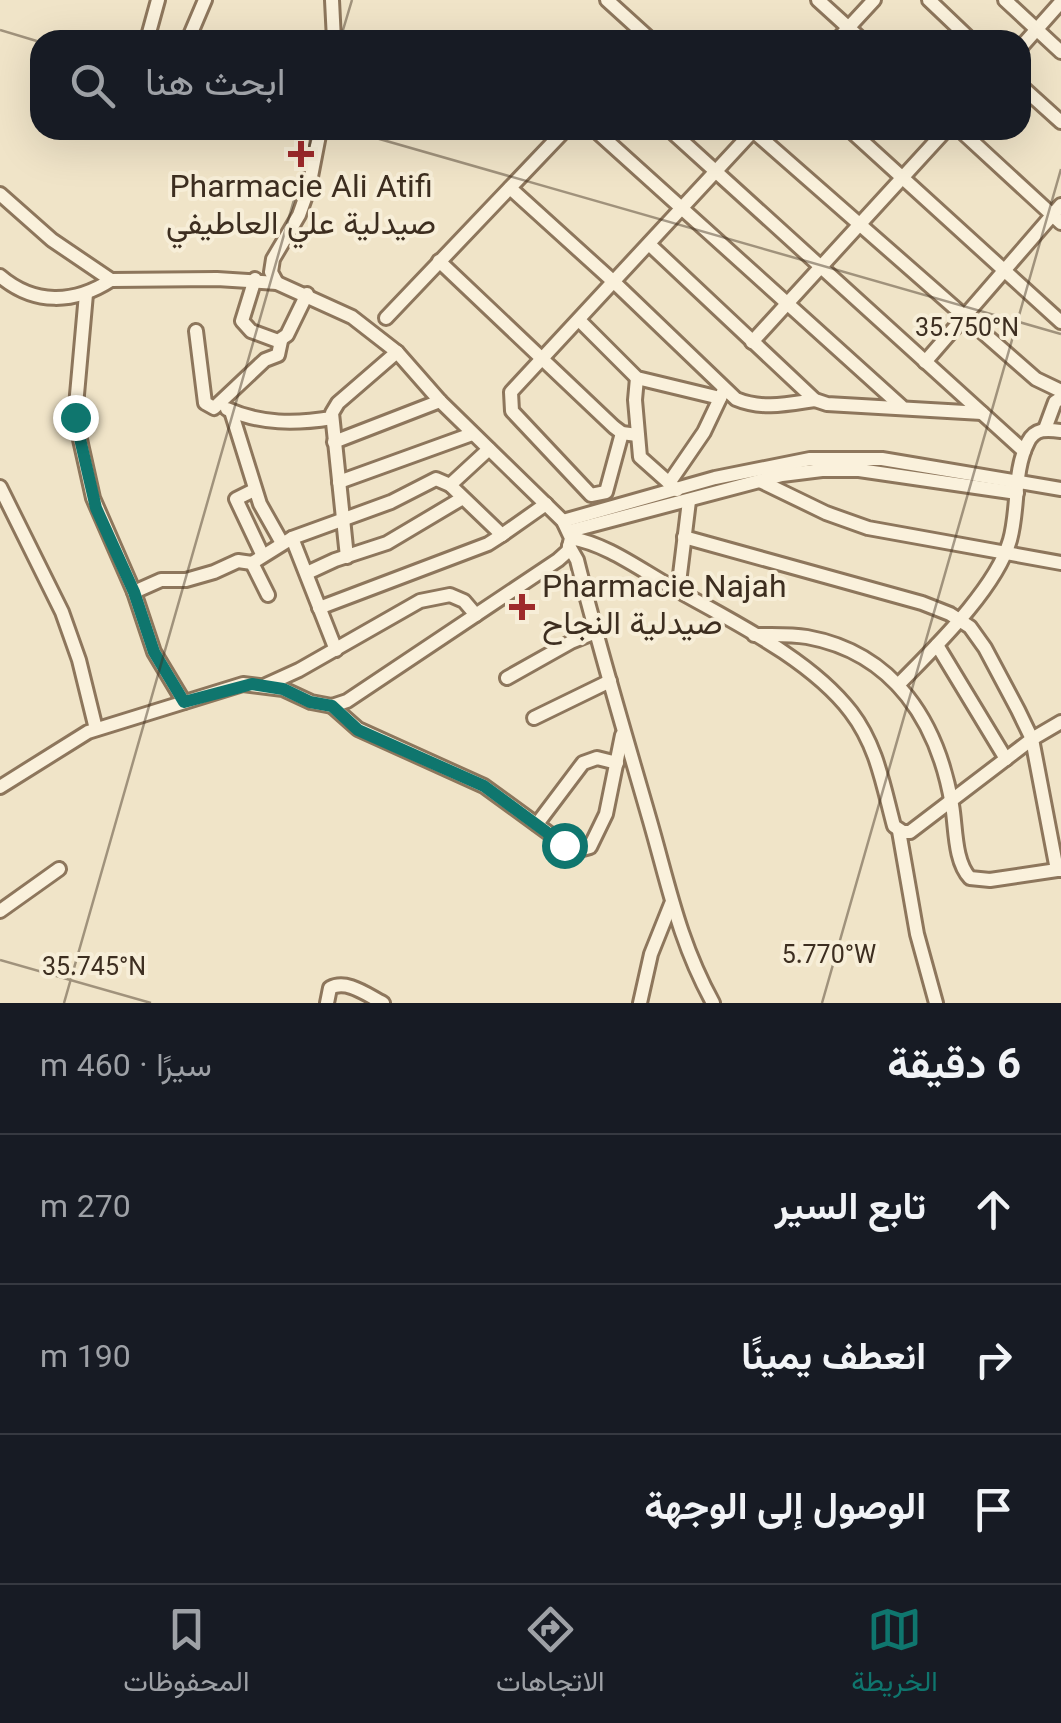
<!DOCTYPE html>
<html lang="ar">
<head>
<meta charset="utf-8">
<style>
	:root { --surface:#171b24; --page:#20242c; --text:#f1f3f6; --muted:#9ea1a6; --line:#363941; --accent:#0f766e }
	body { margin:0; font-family:Georgia,Vazirmatn,serif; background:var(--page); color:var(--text); direction:rtl }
	.stop { position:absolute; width:30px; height:30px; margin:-22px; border:8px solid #0f766e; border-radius:50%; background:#fff }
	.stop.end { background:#0f766e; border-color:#fff; box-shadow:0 2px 10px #0008 }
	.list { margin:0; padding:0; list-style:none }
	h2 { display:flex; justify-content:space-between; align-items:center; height:130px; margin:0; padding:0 40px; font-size:42px }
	h2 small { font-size:32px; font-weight:400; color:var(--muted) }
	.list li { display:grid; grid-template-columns:65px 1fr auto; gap:30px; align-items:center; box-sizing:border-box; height:150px; padding:0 40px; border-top:2px solid var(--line) }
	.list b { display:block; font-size:38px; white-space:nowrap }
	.list em { font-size:32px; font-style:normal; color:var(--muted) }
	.icon { flex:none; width:55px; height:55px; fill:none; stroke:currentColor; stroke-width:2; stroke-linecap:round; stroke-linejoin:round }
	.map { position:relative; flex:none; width:1061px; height:1003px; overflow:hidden; direction:ltr }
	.search { position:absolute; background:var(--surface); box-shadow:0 10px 40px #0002; left:30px; right:30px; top:30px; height:110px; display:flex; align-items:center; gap:25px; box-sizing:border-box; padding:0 35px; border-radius:30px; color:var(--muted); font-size:38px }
	.sheet { height:580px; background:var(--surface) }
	nav { display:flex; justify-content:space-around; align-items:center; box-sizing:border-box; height:140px; border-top:2px solid var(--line); background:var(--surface); font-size:28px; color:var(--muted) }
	nav a { display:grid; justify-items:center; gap:5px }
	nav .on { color:var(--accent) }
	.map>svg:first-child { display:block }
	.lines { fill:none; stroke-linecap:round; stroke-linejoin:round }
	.minor-casing { stroke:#8d765c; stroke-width:18 }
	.minor { stroke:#faf1dc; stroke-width:12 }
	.route { stroke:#0f766e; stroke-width:12 }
	.ticks { fill:none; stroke:#3d2e20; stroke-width:2.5; stroke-opacity:0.45 }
	.poi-dot { fill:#9e2a2b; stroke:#f7eed8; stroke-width:4 }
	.labels { text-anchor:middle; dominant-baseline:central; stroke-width:8; stroke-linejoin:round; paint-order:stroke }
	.poi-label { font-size:32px; fill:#3d2e20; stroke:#f7eed8 }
	.ticks-label { font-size:25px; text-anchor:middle; fill:#3d2e20; stroke:#f7eed8; stroke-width:8; stroke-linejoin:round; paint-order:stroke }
</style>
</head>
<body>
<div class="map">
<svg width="1061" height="1003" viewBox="0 0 1061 1003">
	<rect width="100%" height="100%" fill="#f0e4c8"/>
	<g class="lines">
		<defs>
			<g id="minor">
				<polyline points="332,0 334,40"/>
				<polyline points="607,0 651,40"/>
				<polyline points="818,0 862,40"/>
				<polyline points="929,0 971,40"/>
				<polyline points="1005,0 1061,52"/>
				<polyline points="147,40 158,0"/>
				<polyline points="188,40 205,0"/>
				<polyline points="837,40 874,0"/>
				<polyline points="1021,47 1061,2"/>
				<polyline points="1021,86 1061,122"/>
				<polyline points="595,130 901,406"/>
				<polyline points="670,130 1024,451"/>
				<polyline points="752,130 1036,379 1061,391"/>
				<polyline points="850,130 1061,322"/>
				<polyline points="960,130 1061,223"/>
				<path d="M510,188L615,283L736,399C762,410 788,404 815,400"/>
				<polyline points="0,194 52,240 111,280 217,279 277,283 352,317 397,352 440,401 563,521 571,538 568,551 558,560 347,701 332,706 311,702 283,689 243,684 88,732 0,787"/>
				<polyline points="649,244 815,400 827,404 982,413"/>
				<polyline points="439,261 614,427 622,433 637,435"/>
				<path d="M0,276C34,305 74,304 111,280"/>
				<polyline points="255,279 242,321 251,331 278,341 287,335 307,294"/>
				<polyline points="277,283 271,272 273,259 299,215 309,187 320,130"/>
				<polyline points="86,294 75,417 93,498 134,592 154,652 184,702"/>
				<polyline points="386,318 565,130"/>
				<polyline points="579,320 637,378 720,398"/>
				<polyline points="196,331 205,403 214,408 265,360 278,355 281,341"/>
				<polyline points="752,342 946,130"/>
				<polyline points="925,362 1061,205"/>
				<polyline points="637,378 635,400 640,457 677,490"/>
				<path d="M227,409C261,424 295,424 332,418"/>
				<polyline points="231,411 260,504 282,543"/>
				<polyline points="1045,429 1055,402 1061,398"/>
				<polyline points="622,433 606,492 591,495 512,411 511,392 754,130"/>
				<polyline points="334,442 440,401"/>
				<polyline points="489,449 450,485 502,535 546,504"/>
				<polyline points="760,481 826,513 868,528 1061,563"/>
				<polyline points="339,482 472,434"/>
				<polyline points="669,483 704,432 723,392"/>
				<polyline points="0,487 62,612 79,660 96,729"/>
				<polyline points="254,490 236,499 262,554"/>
				<polyline points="563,521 715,478 810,459 882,459 1061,489"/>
				<polyline points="570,531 782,475 822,470 859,470 1017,493"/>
				<polyline points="684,537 922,603 950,614 970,627 985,648 1018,710 1032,739 1057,870 1061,870"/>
				<polyline points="292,538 336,650"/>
				<path d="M571,538C606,544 638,568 668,585C727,619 809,657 851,712C877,746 883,785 894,826L903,832H910L1032,739L1061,722"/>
				<path d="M569,546L577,560C599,648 625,734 650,821C669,887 679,941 713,1003"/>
				<polyline points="347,557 332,413 338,403 397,352"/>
				<polyline points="307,573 335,560 387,543 461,499"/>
				<polyline points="678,591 689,501"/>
				<polyline points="134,592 161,580 186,580 214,572 238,561 252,563"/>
				<polyline points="268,595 252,563 292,538 391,502 436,479 450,485"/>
				<polyline points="319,608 488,544 502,535"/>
				<path d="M754,635C771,635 790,634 807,637C895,653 938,723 952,805C956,827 954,861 970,878L990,880L1057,870"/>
				<polyline points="937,645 1006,759"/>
				<polyline points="507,678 571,642 596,632"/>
				<polyline points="266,685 299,670 420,601 450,595 464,601 476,615"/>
				<path d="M898,685C933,649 996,589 1010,540C1019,508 1013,471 1028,442C1035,428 1047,429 1061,431"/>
				<polyline points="332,706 358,729 484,786 565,845 579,850 590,847 606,814 622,735"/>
				<polyline points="534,718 610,681"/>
				<polyline points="537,824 583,763 597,758 617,763"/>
				<polyline points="899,831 917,934 936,1003"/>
				<polyline points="0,911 59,869"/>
				<path d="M327,1003L330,988C347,979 367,995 383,1003"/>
				<polyline points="640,1003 651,954 671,904"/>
			</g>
		</defs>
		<!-- minor casing -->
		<use href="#minor" class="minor-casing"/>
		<!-- minor -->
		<use href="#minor" class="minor"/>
	</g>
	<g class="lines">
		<!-- route -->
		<polyline class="route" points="75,417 96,508 134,592 154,652 184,702 252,684 283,689 310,702 332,706 358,730 484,786 564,845"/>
	</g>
	<!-- ticks -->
	<path class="ticks" d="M0,30L40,42M340,40L352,0M348,130L1061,334M0,960L151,1003M64,1003L314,130M822,1003L1061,169"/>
	<!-- markers -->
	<g class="poi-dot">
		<path d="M296 139h10v10h10v10h-10v10h-10v-10h-10v-10h10z"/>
		<path d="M517 592h10v10h10v10h-10v10h-10v-10h-10v-10h10z"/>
	</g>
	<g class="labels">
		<!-- poi labels -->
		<g class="poi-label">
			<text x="301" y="189">Pharmacie Ali Atifi<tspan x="301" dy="37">صيدلية علي العاطيفي</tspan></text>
			<text x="542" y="589" text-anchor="start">Pharmacie Najah<tspan x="542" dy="37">صيدلية النجاح</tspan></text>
		</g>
	</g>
	<g class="ticks-label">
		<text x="967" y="336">35.750°N</text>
		<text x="829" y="963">5.770°W</text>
		<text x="94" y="975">35.745°N</text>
	</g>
</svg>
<div class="stop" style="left:564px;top:845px"></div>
<div class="stop end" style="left:75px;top:417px"></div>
<div class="search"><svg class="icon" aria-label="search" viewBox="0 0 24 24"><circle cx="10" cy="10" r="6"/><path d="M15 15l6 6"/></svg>ابحث هنا</div>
</div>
<section class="sheet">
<h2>6 دقيقة<small>سيرًا · 460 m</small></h2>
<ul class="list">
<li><svg class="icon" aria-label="ahead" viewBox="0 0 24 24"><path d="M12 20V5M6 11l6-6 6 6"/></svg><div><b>تابع السير</b></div><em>270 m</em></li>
<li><svg class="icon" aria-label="right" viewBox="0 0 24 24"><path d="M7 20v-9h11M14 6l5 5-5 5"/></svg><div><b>انعطف يمينًا</b></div><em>190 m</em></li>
<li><svg class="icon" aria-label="arrive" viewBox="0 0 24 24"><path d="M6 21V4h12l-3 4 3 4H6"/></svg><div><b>الوصول إلى الوجهة</b></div></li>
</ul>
</section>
<nav>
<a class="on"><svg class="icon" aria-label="map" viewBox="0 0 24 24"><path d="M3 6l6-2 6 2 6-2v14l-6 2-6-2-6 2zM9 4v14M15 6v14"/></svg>الخريطة</a>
<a><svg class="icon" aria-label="directions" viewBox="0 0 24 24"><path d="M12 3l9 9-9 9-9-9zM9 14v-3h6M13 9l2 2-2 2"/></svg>الاتجاهات</a>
<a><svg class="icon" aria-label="saved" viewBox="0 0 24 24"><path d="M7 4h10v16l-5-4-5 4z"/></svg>المحفوظات</a>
</nav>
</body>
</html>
